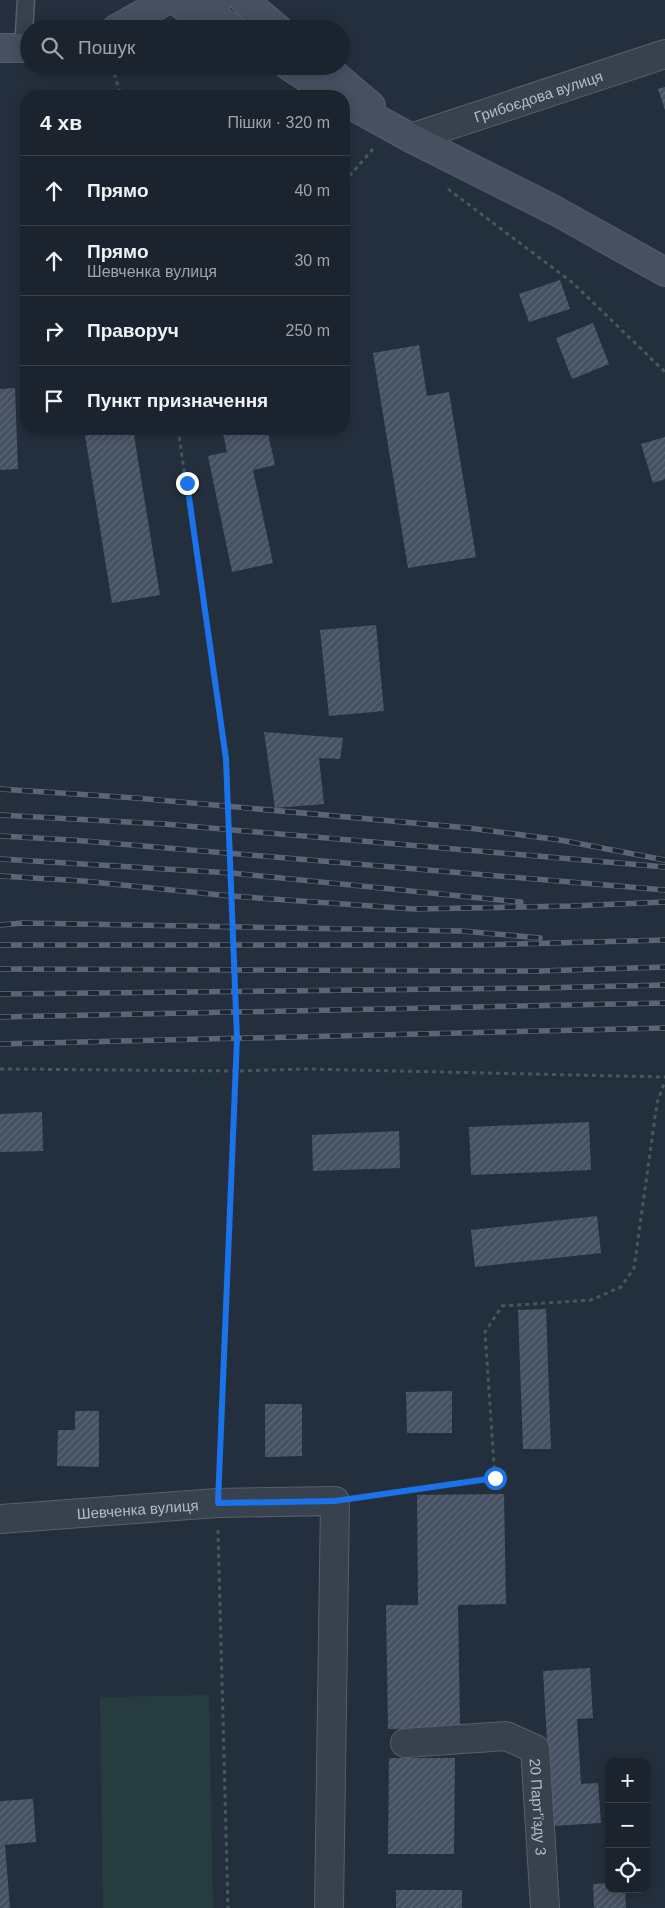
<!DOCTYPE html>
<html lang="uk">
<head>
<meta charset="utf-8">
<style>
	:root { --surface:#1b232e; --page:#282f3a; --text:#f1f3f6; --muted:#a0a4aa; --line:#39404a }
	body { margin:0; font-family:Arial,sans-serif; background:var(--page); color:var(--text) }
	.controls { position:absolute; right:15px; bottom:15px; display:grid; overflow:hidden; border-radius:10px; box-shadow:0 2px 12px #0003 }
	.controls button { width:45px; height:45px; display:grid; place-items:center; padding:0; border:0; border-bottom:1px solid var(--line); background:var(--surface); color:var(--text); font:25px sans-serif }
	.stop { position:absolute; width:15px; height:15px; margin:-11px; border:4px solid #1a73e8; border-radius:50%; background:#fff }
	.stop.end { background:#1a73e8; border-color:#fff; box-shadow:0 1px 5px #0008 }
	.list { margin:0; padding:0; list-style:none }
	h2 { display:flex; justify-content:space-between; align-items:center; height:65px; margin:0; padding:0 20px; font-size:21px }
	h2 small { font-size:16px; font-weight:400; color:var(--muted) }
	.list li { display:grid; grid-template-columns:32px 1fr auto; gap:15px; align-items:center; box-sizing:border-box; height:70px; padding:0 20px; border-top:1px solid var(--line) }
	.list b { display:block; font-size:19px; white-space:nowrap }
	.list p { margin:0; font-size:16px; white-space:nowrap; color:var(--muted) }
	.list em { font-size:16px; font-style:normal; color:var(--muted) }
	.icon { flex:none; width:28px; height:28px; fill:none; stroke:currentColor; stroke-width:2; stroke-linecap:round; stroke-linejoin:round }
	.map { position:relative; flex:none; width:665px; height:1908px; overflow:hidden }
	.search { position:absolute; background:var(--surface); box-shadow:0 2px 12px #0003; left:20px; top:20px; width:330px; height:55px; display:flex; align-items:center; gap:12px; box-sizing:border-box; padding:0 18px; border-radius:28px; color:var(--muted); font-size:19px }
	.panel { position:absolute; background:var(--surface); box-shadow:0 2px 12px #0003; left:20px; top:90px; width:330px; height:345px; border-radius:20px }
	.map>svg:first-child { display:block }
	.park { fill:#263c3f }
	.building { fill:url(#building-hatch) }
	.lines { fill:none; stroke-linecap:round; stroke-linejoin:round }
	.lane-casing { stroke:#565f6c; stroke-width:19 }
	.street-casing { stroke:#565f6c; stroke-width:30 }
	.secondary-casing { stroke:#565f6c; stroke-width:30 }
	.path { stroke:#44595c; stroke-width:3; stroke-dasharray:4 4; stroke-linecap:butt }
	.lane { stroke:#38414e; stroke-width:16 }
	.street { stroke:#38414e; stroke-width:28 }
	.secondary { stroke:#465061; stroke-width:28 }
	.rail-casing { stroke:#5a6575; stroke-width:5.5 }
	.rail { stroke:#1d2633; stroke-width:4; stroke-dasharray:11; stroke-linecap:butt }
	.route { stroke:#1a73e8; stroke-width:6 }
	.labels { text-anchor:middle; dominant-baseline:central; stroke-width:5; stroke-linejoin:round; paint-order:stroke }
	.street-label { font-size:15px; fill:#b4bcc9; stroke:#1d2633 }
</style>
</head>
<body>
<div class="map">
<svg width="665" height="1908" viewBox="0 0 665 1908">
	<defs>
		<pattern id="building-hatch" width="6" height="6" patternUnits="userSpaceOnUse" patternTransform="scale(1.25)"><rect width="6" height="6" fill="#455162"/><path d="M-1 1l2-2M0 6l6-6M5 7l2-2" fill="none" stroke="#5d6877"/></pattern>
	</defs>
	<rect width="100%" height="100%" fill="#242f3e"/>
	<!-- park -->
	<polygon class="park" points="209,1695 213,1908 103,1908 100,1697"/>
	<!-- building -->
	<g class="building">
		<polygon points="665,87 665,110 658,89"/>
		<polygon points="560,280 570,309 529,322 519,294"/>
		<polygon points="593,323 609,364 572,379 556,338"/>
		<polygon points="419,345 427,396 449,392 476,557 408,568 373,353"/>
		<polygon points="15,388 18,469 0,470 0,389"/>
		<polygon points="84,429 133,429 160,595 112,603"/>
		<polygon points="222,429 267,429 275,465 253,470 273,563 232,572 208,456 227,452"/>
		<polygon points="665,437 665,479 653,483 641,444"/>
		<polygon points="376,625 384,711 329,716 320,630"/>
		<polygon points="264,732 343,738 340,759 319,758 324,804 275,808"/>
		<polygon points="42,1112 43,1151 0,1152 0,1114"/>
		<polygon points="589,1122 591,1170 471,1175 469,1127"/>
		<polygon points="399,1131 400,1168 313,1171 312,1135"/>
		<polygon points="597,1216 601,1253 475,1267 471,1230"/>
		<polygon points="546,1309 551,1449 523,1449 518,1310"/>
		<polygon points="452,1391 452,1433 407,1433 406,1392"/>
		<polygon points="265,1404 302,1404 302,1456 265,1457"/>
		<polygon points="75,1411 99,1411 99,1467 57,1466 58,1430 75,1430"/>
		<polygon points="504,1494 506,1604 458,1605 460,1727 388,1729 386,1605 418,1605 417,1495"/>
		<polygon points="590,1668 593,1718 577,1719 581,1784 598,1783 601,1823 552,1826 543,1671"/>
		<polygon points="389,1758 455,1758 454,1854 388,1854"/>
		<polygon points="33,1799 36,1842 5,1845 10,1908 0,1908 0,1801"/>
		<polygon points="609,1883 609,1889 625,1889 626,1908 594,1908 593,1884"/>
		<rect x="396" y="1890" width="66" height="18"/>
	</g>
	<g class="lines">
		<defs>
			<polyline id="lane" points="23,49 26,0"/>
			<g id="street">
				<path id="s1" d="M411,138L665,54"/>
				<path id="s2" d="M0,1519L217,1503L335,1501L329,1908"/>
				<path id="s3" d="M405,1743L506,1736L535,1749L545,1908"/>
			</g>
			<g id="secondary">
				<path d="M177,0C189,15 206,12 218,0"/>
				<polyline points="244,0 278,29"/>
				<polyline points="204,10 233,29"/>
				<polyline points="116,29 167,0"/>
				<polyline points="0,48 29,48"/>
				<polyline points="289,66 336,96"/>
				<polyline points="324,66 371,106"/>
				<polyline points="344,101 411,138 556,211 665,272"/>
			</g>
		</defs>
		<!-- lane casing -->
		<use href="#lane" class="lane-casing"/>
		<!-- street casing -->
		<use href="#street" class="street-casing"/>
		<!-- secondary casing -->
		<use href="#secondary" class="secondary-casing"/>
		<!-- path -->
		<g class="path">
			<polyline points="112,66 121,96"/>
			<polyline points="344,182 373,149"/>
			<polyline points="448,189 573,283 665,372"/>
			<polyline points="178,429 226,759 231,873 237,1038 219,1477"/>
			<polyline points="0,1069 236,1071 307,1069 665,1077"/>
			<polyline points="361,1497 495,1478 485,1332 502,1306 591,1300 621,1287 634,1268 657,1103 665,1081"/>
			<polyline points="218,1530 228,1908"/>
		</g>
		<!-- lane -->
		<use href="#lane" class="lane"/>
		<!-- street -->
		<use href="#street" class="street"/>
		<!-- secondary -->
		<use href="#secondary" class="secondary"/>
		<defs>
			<g id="rail">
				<polyline points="0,789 136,798 469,828 560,840 665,860"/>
				<polyline points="0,815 164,824 665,867"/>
				<polyline points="0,836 72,840 665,890"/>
				<polyline points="0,859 231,873 521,902"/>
				<polyline points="0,876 83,881 231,896 414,909 572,906 665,902"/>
				<polyline points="0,925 23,923 462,931 540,938"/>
				<polyline points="0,945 481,945 665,940"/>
				<polyline points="0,969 539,971 665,967"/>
				<polyline points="0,994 540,988 665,985"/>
				<polyline points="0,1017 665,1003"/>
				<polyline points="0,1044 665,1028"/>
			</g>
		</defs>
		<!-- rail casing -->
		<use href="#rail" class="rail-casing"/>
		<!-- rail -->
		<use href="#rail" class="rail"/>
	</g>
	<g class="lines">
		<!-- route -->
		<polyline class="route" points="187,483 226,759 237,1038 218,1503 335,1501 495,1478"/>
	</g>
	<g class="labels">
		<!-- street labels -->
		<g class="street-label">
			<text stroke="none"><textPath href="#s1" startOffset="134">Грибоєдова вулиця</textPath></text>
			<text stroke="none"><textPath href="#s2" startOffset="138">Шевченка вулиця</textPath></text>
			<text stroke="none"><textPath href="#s3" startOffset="191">20 Парт'їзду 3</textPath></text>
		</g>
	</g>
</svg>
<div class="controls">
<button>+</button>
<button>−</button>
<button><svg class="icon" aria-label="locate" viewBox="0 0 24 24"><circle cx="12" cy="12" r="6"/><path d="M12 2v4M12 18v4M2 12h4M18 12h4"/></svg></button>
</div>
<div class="stop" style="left:495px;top:1478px"></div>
<div class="stop end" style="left:187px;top:483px"></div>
<div class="search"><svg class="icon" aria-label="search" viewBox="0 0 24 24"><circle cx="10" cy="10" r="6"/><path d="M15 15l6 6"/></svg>Пошук</div>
<section class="panel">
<h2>4 хв<small>Пішки · 320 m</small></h2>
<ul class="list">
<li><svg class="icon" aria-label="ahead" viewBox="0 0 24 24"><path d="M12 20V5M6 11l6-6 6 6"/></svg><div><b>Прямо</b></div><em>40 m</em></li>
<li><svg class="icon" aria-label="ahead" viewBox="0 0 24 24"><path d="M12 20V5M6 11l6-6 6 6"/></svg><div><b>Прямо</b><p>Шевченка вулиця</p></div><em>30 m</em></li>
<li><svg class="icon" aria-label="right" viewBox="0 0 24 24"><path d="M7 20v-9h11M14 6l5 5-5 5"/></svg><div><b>Праворуч</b></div><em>250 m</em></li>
<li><svg class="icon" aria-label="arrive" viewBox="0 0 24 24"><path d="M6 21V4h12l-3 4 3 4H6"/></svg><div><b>Пункт призначення</b></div></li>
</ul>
</section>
</div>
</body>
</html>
